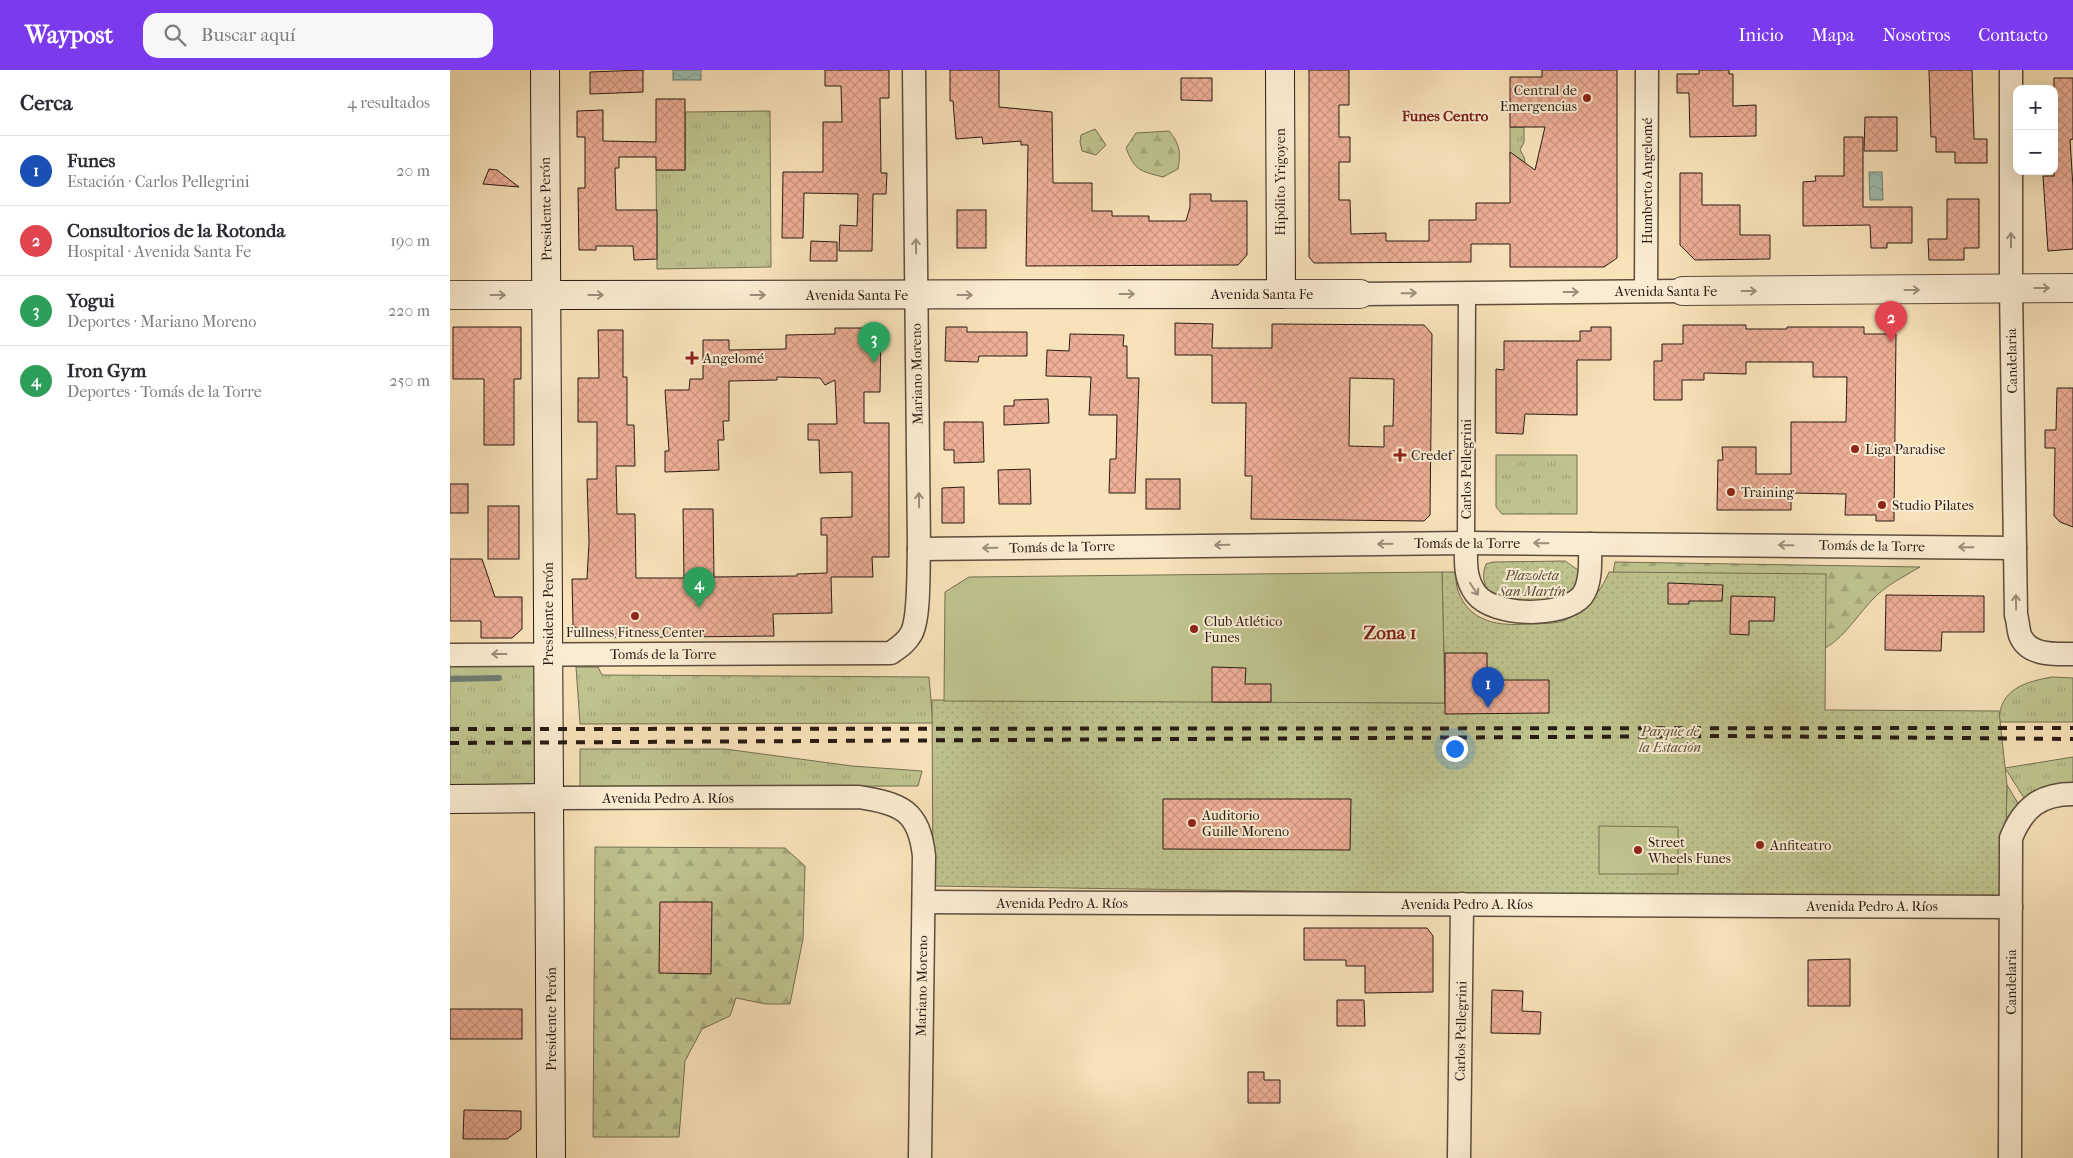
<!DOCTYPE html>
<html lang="es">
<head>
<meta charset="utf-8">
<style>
	:root { --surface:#fff; --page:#f7f7f7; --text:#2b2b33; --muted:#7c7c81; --line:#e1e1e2; --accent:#7c3aed }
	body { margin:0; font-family:"IM FELL French Canon",serif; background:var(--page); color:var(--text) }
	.controls { position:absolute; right:15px; top:15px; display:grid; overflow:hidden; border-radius:10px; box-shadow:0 5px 20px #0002 }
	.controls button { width:45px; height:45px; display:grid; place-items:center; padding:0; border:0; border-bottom:1px solid var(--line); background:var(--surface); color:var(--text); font:25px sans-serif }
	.you { position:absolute; left:1004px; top:678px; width:18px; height:18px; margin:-12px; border:4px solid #fff; border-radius:50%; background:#1a73e8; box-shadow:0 0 0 8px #1a73e833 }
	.badge { display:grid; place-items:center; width:32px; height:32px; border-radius:50%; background:var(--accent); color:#fff; font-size:16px; font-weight:700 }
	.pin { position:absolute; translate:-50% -41px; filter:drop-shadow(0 1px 2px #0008) }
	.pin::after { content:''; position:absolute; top:26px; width:18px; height:15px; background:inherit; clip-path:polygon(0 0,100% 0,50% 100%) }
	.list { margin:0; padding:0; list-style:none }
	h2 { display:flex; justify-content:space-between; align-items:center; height:65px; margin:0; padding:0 20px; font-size:21px }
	h2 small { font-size:16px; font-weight:400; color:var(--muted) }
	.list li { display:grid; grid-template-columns:32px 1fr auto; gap:15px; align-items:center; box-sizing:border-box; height:70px; padding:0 20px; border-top:1px solid var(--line) }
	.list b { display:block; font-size:19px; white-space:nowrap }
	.list p { margin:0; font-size:16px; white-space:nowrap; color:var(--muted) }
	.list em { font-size:16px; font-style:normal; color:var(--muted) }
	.icon { flex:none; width:28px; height:28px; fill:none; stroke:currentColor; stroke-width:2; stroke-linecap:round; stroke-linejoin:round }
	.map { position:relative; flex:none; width:1623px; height:1088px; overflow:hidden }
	header { display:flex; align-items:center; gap:30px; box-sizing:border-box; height:70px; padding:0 25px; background:var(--accent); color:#fff }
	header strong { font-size:24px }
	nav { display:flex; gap:28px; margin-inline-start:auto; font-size:18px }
	.search { width:350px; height:45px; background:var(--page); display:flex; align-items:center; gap:12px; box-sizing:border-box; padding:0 18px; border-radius:15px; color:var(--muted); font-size:19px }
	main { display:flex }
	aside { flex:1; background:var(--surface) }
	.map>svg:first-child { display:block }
	.grass { fill:url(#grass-tufts); stroke:#746f51 }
	.forest { fill:url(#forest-firs); stroke:#746f51 }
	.park { fill:url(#park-dots); stroke:#746f51 }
	.garden { fill:#bfc38e; stroke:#746f51 }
	.water { fill:url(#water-waves); stroke:#6f7c72 }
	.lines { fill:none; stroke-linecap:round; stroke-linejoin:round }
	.stream { stroke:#6f7c72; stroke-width:6 }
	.building { fill:url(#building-cross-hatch); stroke:#291b14; fill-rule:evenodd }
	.pedestrian-casing { stroke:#5d4d3d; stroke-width:19 }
	.minor-casing { stroke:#5d4d3d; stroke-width:25 }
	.tertiary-casing { stroke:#5d4d3d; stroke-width:30 }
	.secondary-casing { stroke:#291b14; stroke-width:30 }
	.pedestrian { stroke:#faecd2; stroke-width:16 }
	.minor { stroke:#faecd2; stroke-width:22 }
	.tertiary { stroke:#faecd2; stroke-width:28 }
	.secondary { stroke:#faecd2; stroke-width:28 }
	.rail { stroke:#291b14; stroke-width:4; stroke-dasharray:9 9; stroke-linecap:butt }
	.oneway { stroke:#9c8e7c }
	.poi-dot { fill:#8f2418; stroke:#faecd2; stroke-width:2 }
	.labels { text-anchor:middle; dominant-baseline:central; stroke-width:4; stroke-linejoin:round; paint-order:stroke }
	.poi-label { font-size:14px; fill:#291b14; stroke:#faecd2; text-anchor:start }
	.street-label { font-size:14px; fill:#291b14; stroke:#faecd2 }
	.park-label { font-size:14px; font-style:italic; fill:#564d39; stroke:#faecd2 }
	.neighbourhood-label { font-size:15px; font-weight:bold; fill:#7a1f14; stroke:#faecd2 }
	.district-label { font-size:19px; font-weight:bold; fill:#7a1f14; stroke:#faecd2 }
</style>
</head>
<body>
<header>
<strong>Waypost</strong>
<div class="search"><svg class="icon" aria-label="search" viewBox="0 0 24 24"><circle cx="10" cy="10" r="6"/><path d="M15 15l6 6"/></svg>Buscar aquí</div>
<nav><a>Inicio</a><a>Mapa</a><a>Nosotros</a><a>Contacto</a></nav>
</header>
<main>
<aside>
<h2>Cerca<small>4 resultados</small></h2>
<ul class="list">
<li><span class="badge" style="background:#1a4fb4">1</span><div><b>Funes</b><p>Estación · Carlos Pellegrini</p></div><em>20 m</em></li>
<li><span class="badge" style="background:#e0444e">2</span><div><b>Consultorios de la Rotonda</b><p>Hospital · Avenida Santa Fe</p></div><em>190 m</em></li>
<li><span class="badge" style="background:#2e9e5b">3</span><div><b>Yogui</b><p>Deportes · Mariano Moreno</p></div><em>220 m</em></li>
<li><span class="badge" style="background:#2e9e5b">4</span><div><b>Iron Gym</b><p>Deportes · Tomás de la Torre</p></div><em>250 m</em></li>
</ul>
</aside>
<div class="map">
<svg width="1623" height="1088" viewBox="0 0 1623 1088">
	<defs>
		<pattern id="grass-tufts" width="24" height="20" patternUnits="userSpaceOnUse" patternTransform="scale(1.25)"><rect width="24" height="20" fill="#bfc38e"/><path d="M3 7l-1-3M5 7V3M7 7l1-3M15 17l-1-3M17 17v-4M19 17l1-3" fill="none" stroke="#a4a77a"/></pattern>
		<pattern id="forest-firs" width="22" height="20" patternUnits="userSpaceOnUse" patternTransform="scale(1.25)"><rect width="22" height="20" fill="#bfc38e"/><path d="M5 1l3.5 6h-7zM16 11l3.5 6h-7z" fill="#a4a77a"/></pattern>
		<pattern id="park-dots" width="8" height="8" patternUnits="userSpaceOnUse" patternTransform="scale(1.25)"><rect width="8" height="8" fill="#bfc38e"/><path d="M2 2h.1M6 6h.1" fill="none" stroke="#a4a77a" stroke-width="1.8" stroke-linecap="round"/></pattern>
		<pattern id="water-waves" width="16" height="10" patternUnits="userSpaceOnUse" patternTransform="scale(1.25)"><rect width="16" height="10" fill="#9dbdb1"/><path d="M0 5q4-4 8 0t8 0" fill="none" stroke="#87a297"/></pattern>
		<pattern id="building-cross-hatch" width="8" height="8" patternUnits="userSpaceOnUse" patternTransform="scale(1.25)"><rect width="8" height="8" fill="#eeaf97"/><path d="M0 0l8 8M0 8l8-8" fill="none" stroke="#cc9681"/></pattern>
	</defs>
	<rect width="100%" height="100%" fill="#f8e2b9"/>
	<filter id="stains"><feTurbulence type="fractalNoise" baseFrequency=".004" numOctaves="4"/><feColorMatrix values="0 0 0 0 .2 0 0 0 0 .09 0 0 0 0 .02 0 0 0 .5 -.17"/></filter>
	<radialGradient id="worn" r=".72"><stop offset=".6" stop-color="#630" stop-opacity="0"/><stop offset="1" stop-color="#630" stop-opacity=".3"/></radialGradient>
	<!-- grass -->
	<g class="grass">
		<polygon points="320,41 321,197 207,199 206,100 235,100 235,42"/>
		<polygon points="1060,57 1074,57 1074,72 1070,80 1074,87 1075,93 1068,88 1060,88"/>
		<polygon points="1046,385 1127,385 1127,444 1052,444 1046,437"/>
		<polygon points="98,584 99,728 0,729 0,585"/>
		<polygon points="126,597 148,597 152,605 479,607 483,653 130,654"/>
		<path d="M1602,607L1623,608V652H1549C1549,619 1575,612 1602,607Z"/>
		<polygon points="130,679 275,679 402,696 472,701 468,716 130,717"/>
		<polygon points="1623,687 1623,715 1576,731 1555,698"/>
		<polygon points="1557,715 1569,735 1556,748"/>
	</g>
	<!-- forest -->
	<g class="forest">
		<polygon points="645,59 656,75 646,85 632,81 630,72 631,65"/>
		<path d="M719,61C730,74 731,82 728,99L713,107C690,101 685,101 676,78L686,63Z"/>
		<path d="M1165,492L1470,497C1453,507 1435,516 1422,530C1405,548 1391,573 1367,582L1163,503Z"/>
		<polygon points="145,777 335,778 355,796 353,869 340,934 316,934 286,928 280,946 252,959 235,991 229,1067 143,1067"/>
	</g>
	<!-- park -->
	<g class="park">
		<path d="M1115,491L1128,500L1131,511L1120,530L1076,535L1039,523C1033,512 1032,505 1036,494L1043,492Z"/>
		<path d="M992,502H1005C1006,508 1006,515 1008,521C1020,553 1049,556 1078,554C1088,553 1099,554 1109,552C1131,547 1151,522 1159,502L1376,504L1375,640L1549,641L1557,715L1554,832L483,816L482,630L995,633Z"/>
	</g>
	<!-- garden -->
	<g class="garden">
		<polygon points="992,502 995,633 494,631 495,522 519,507"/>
		<polygon points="1149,756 1228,757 1228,804 1149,804"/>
	</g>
	<!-- water -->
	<g class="water">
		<rect x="223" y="0" width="28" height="10"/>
		<polygon points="1419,102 1432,102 1433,130 1420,130"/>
	</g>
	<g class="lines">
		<!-- stream -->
		<polyline class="stream" points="0,609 49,608"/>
	</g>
	<!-- building -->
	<g class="building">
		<polygon points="193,0 193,22 140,24 140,2"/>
		<polygon points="375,0 439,0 439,28 430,28 431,103 437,103 436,124 423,124 422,181 389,181 390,155 407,156 408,124 354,123 353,168 332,168 333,102 373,102 373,52 392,52 391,16 375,16"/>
		<polygon points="500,0 549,0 549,37 602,42 603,113 642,113 642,141 662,141 662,146 699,146 699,151 736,151 740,137 740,124 761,124 761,131 797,131 797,185 788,195 576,196 578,75 571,75 571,71 533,74 532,67 506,69 503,31 500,31"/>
		<polygon points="859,0 899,0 899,35 889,35 889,67 900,67 900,92 889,92 889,130 900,130 901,164 936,163 936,171 979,171 979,150 1026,150 1026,133 1060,133 1060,82 1085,100 1095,57 1060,57 1060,7 1092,7 1092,0 1167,0 1167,188 1154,197 1060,197 1060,174 1021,174 1021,192 864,193 859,187"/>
		<polygon points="1249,0 1279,0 1279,4 1283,4 1283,36 1306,35 1306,66 1240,67 1239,23 1227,23 1227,4 1249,4"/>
		<polygon points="1479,0 1522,0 1524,69 1537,69 1537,93 1505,93 1505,82 1486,82 1486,67 1481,67"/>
		<polygon points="731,8 762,8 762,31 731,30"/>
		<polygon points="1604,8 1623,8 1623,69 1620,70 1623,117 1623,179 1598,181 1593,106 1604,106"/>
		<polygon points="206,29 235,29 235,100 206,100 206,87 169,87 169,98 165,98 166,140 207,140 207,189 184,190 183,176 146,176 146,180 129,180 128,118 135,118 135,67 127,67 127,41 153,40 153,71 206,72"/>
		<polygon points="1415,47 1447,47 1447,81 1414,81"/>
		<polygon points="1394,67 1413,67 1413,137 1462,137 1462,173 1437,173 1437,178 1421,178 1420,155 1353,156 1353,112 1366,111 1365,106 1394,106"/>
		<polygon points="39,99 47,100 69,117 33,114"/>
		<polygon points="1230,103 1252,103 1252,135 1290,135 1290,165 1320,165 1320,189 1245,190 1230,175"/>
		<polygon points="1497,129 1529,129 1529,178 1514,178 1514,190 1479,190 1478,169 1497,169"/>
		<rect x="507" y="140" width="29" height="38"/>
		<polygon points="361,171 387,172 387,191 360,191"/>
		<path d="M725,253L763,254L762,278H822V254L974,255L982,264L980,445L974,451L801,449L802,406H795L796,333H762V285H725ZM900,308L944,309L943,356H934V377L899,376Z"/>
		<polygon points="1233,255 1296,255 1296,259 1337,259 1337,257 1414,257 1414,264 1446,264 1444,451 1426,451 1426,445 1395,445 1396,424 1341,423 1341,440 1267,440 1268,390 1273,390 1272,377 1306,377 1306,404 1341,404 1341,352 1396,352 1397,307 1363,307 1363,292 1296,292 1296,304 1254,303 1254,310 1232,310 1232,330 1204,330 1204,291 1212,291 1212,274 1233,274"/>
		<polygon points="3,257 71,257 71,309 64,309 64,375 34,375 34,309 3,309"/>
		<polygon points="496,257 517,257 517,262 577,262 577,286 529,286 528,292 495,291"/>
		<polygon points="1141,257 1161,257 1161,290 1127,290 1127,345 1075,344 1073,364 1046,363 1046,299 1054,300 1054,271 1130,271 1130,261 1141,261"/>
		<polygon points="385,258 431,258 430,322 414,322 414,353 439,353 439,487 422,487 423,507 381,507 382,543 323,544 324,566 138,568 123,555 122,509 137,509 139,472 137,409 147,409 147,352 128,352 128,308 149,308 148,260 173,260 173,307 177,307 177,355 184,355 185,396 166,396 167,444 185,444 186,508 234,508 233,439 263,439 264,507 347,506 347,504 377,503 377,465 371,465 371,448 402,447 402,402 370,403 369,370 358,370 358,354 387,354 385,310 375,315 370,308 327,307 327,310 279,311 279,351 273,351 274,370 268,370 269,400 215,402 215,381 219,381 215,320 239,320 240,309 253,309 253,270 279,270 279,280 336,279 336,265 385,264"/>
		<polygon points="620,264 674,265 673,276 677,276 677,308 689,308 685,423 659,423 660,389 666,389 667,345 639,345 641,307 596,306 597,280 619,281"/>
		<polygon points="1607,318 1623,318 1623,457 1610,452 1604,446 1605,378 1595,378 1595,360 1606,360"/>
		<polygon points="598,329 599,353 554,355 554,336 564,336 564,330"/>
		<polygon points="494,352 533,352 534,392 504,393 504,380 494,380"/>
		<polygon points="580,399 581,434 549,434 548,400"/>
		<rect x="696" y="409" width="34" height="30"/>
		<rect x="0" y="414" width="18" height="29"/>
		<polygon points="514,417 514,453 492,453 492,418"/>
		<rect x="38" y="436" width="31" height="53"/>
		<polygon points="0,489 32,489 45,527 72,527 72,559 62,568 31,568 31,551 0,551"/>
		<polygon points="1218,513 1273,515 1272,531 1239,531 1239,534 1218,534"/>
		<polygon points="1436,525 1534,526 1534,562 1492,562 1491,581 1435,580"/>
		<polygon points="1281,526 1325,527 1324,551 1299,551 1299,565 1280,564"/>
		<polygon points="995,583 1037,583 1037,610 1099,610 1099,643 995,644"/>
		<polygon points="762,597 796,598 795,614 821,614 821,632 762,632"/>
		<polygon points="713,729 901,729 900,780 713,779"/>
		<polygon points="210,832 262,832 261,904 209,903"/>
		<polygon points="854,858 977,858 983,866 983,922 915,923 915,896 896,896 896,890 854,890"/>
		<polygon points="1400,889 1400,936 1358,936 1358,890"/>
		<polygon points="1042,920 1073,921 1072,941 1091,942 1090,964 1041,963"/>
		<polygon points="887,930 914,930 915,956 887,956"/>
		<rect x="0" y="939" width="72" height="30"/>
		<polygon points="798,1002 814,1002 814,1010 830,1010 830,1033 798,1033"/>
		<polygon points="14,1040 71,1041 71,1059 57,1069 13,1069"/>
	</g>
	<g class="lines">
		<defs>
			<polyline id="pedestrian" points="1016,473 1017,223"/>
			<g id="minor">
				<path d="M1561,0V219L1566,545C1568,551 1568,559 1570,565C1578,586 1604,584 1623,584"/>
				<polyline points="1196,221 1197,0"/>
				<polyline points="910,224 1233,221"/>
				<path d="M1016,473C1016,491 1014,508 1026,524C1044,547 1113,548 1132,526C1142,513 1140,489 1140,474"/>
				<polyline points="469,479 1016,473 1565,478"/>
				<path d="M0,585L441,583C449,577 456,573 461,564C470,549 468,499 469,479L464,0"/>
				<path d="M99,728L409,727C451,734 469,740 474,786L470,1088"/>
				<polyline points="474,832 1561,837"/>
				<polyline points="1009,1088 1012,834"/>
				<path d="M1560,1088L1561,768C1573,738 1590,724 1623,724"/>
			</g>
			<g id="tertiary">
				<polyline points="1233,221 1623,218"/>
				<polyline points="831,224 910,224"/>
				<polyline points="0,225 97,225"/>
			</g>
			<g id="secondary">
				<polyline points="95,0 101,1088"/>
				<polyline points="97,225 831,224 830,0"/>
				<polyline points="0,729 99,728"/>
			</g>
		</defs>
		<!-- pedestrian casing -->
		<use href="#pedestrian" class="pedestrian-casing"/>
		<!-- minor casing -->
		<use href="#minor" class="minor-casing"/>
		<!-- tertiary casing -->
		<use href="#tertiary" class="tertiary-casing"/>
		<!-- secondary casing -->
		<use href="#secondary" class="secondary-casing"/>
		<!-- pedestrian -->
		<use href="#pedestrian" class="pedestrian"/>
		<!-- minor -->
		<use href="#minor" class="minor"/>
		<!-- tertiary -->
		<use href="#tertiary" class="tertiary"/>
		<!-- secondary -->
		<use href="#secondary" class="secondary"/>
		<!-- rail -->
		<g class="rail">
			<polyline points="0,659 1623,658"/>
			<polyline points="0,673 1280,666 1623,669"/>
		</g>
	</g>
	<!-- one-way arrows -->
	<defs><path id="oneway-shaft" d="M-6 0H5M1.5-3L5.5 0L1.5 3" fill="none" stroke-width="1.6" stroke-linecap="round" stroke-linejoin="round" transform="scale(1.25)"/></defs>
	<g class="oneway">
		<use href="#oneway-shaft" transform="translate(1561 170) rotate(-90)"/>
		<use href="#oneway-shaft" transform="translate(466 176) rotate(-91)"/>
		<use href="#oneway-shaft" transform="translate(1592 218)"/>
		<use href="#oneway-shaft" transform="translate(1462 220)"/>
		<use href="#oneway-shaft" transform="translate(1299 221)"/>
		<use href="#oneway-shaft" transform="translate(1121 222)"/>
		<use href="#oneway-shaft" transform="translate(959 223) rotate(-1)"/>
		<use href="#oneway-shaft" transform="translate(677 224)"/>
		<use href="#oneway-shaft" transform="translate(48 225)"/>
		<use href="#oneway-shaft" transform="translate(146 225)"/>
		<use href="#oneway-shaft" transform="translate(308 225)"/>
		<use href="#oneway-shaft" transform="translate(515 225)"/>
		<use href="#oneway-shaft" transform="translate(469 430) rotate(-91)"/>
		<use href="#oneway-shaft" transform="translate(1091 473) rotate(-179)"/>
		<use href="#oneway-shaft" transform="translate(935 474) rotate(179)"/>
		<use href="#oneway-shaft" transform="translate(772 475) rotate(179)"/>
		<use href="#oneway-shaft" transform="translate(1336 475) rotate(-179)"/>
		<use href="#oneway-shaft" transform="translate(1516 477) rotate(-179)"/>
		<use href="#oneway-shaft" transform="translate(540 478) rotate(179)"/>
		<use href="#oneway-shaft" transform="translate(1024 519) rotate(56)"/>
		<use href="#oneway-shaft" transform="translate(1566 532) rotate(-91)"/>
		<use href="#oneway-shaft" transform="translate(49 584) rotate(180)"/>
	</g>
	<!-- markers -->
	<g class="poi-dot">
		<circle cx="1137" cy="28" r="5"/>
		<path d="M239.5 280.5h5v5h5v5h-5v5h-5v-5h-5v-5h5z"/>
		<circle cx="1405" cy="379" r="5"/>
		<path d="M947.5 377.5h5v5h5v5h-5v5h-5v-5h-5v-5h5z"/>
		<circle cx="1281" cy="422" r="5"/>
		<circle cx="1432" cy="435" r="5"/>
		<circle cx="185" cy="546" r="5"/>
		<circle cx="744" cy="559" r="5"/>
		<circle cx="742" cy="753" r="5"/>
		<circle cx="1310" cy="775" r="5"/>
		<circle cx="1188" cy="780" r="5"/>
	</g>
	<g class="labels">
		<!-- poi labels -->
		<g class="poi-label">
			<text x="1127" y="20" text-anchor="end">Central de<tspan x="1127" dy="16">Emergencias</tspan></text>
			<text x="253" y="288">Angelomé</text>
			<text x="1415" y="379">Liga Paradise</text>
			<text x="961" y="385">Credef</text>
			<text x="1291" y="422">Training</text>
			<text x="1442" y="435">Studio Pilates</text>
			<text x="754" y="551">Club Atlético<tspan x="754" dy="16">Funes</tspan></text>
			<text x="185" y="562" text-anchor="middle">Fullness Fitness Center</text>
			<text x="752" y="745">Auditorio<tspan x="752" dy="16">Guille Moreno</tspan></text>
			<text x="1198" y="772">Street<tspan x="1198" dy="16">Wheels Funes</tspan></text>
			<text x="1320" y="775">Anfiteatro</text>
		</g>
		<!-- street labels -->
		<g class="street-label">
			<text transform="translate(1197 111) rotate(-90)">Humberto Angelomé</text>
			<text transform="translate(830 112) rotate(-90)">Hipólito Yrigoyen</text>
			<text transform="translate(96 139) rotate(-91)">Presidente Perón</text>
			<text x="1216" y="221">Avenida Santa Fe</text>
			<text x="812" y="224">Avenida Santa Fe</text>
			<text x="407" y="225">Avenida Santa Fe</text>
			<text transform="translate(1562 291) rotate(-91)">Candelaria</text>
			<text transform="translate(467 304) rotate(-91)">Mariano Moreno</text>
			<text transform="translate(1016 399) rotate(-90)">Carlos Pellegrini</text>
			<text x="1017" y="473">Tomás de la Torre</text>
			<text transform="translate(1422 476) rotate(1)">Tomás de la Torre</text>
			<text transform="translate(612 477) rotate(-1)">Tomás de la Torre</text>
			<text transform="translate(98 544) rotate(-90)">Presidente Perón</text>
			<text x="213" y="584">Tomás de la Torre</text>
			<text x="218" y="728">Avenida Pedro A. Ríos</text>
			<text x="612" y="833">Avenida Pedro A. Ríos</text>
			<text x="1017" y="834">Avenida Pedro A. Ríos</text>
			<text x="1422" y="836">Avenida Pedro A. Ríos</text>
			<text transform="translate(1561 912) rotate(-90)">Candelaria</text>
			<text transform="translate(472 916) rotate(-89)">Mariano Moreno</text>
			<text transform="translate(101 949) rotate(-90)">Presidente Perón</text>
			<text transform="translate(1011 961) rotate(-89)">Carlos Pellegrini</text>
		</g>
		<!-- park labels -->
		<g class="park-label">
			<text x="1082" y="505">Plazoleta<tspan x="1082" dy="16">San Martín</tspan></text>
			<text x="1220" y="661">Parque de<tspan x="1220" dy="16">la Estación</tspan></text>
		</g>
		<!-- neighbourhood labels -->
		<g class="neighbourhood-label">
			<text x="995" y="46">Funes Centro</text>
		</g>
		<!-- district labels -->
		<g class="district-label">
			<text x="940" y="563">Zona 1</text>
		</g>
	</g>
	<rect width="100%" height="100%" filter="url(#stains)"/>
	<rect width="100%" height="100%" fill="url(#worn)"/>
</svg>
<div class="controls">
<button>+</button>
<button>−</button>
</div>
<div class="you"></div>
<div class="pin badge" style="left:1038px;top:638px;background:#1a4fb4">1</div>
<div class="pin badge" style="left:1441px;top:272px;background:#e0444e">2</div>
<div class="pin badge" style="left:424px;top:293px;background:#2e9e5b">3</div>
<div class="pin badge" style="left:249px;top:538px;background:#2e9e5b">4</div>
</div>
</main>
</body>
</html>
